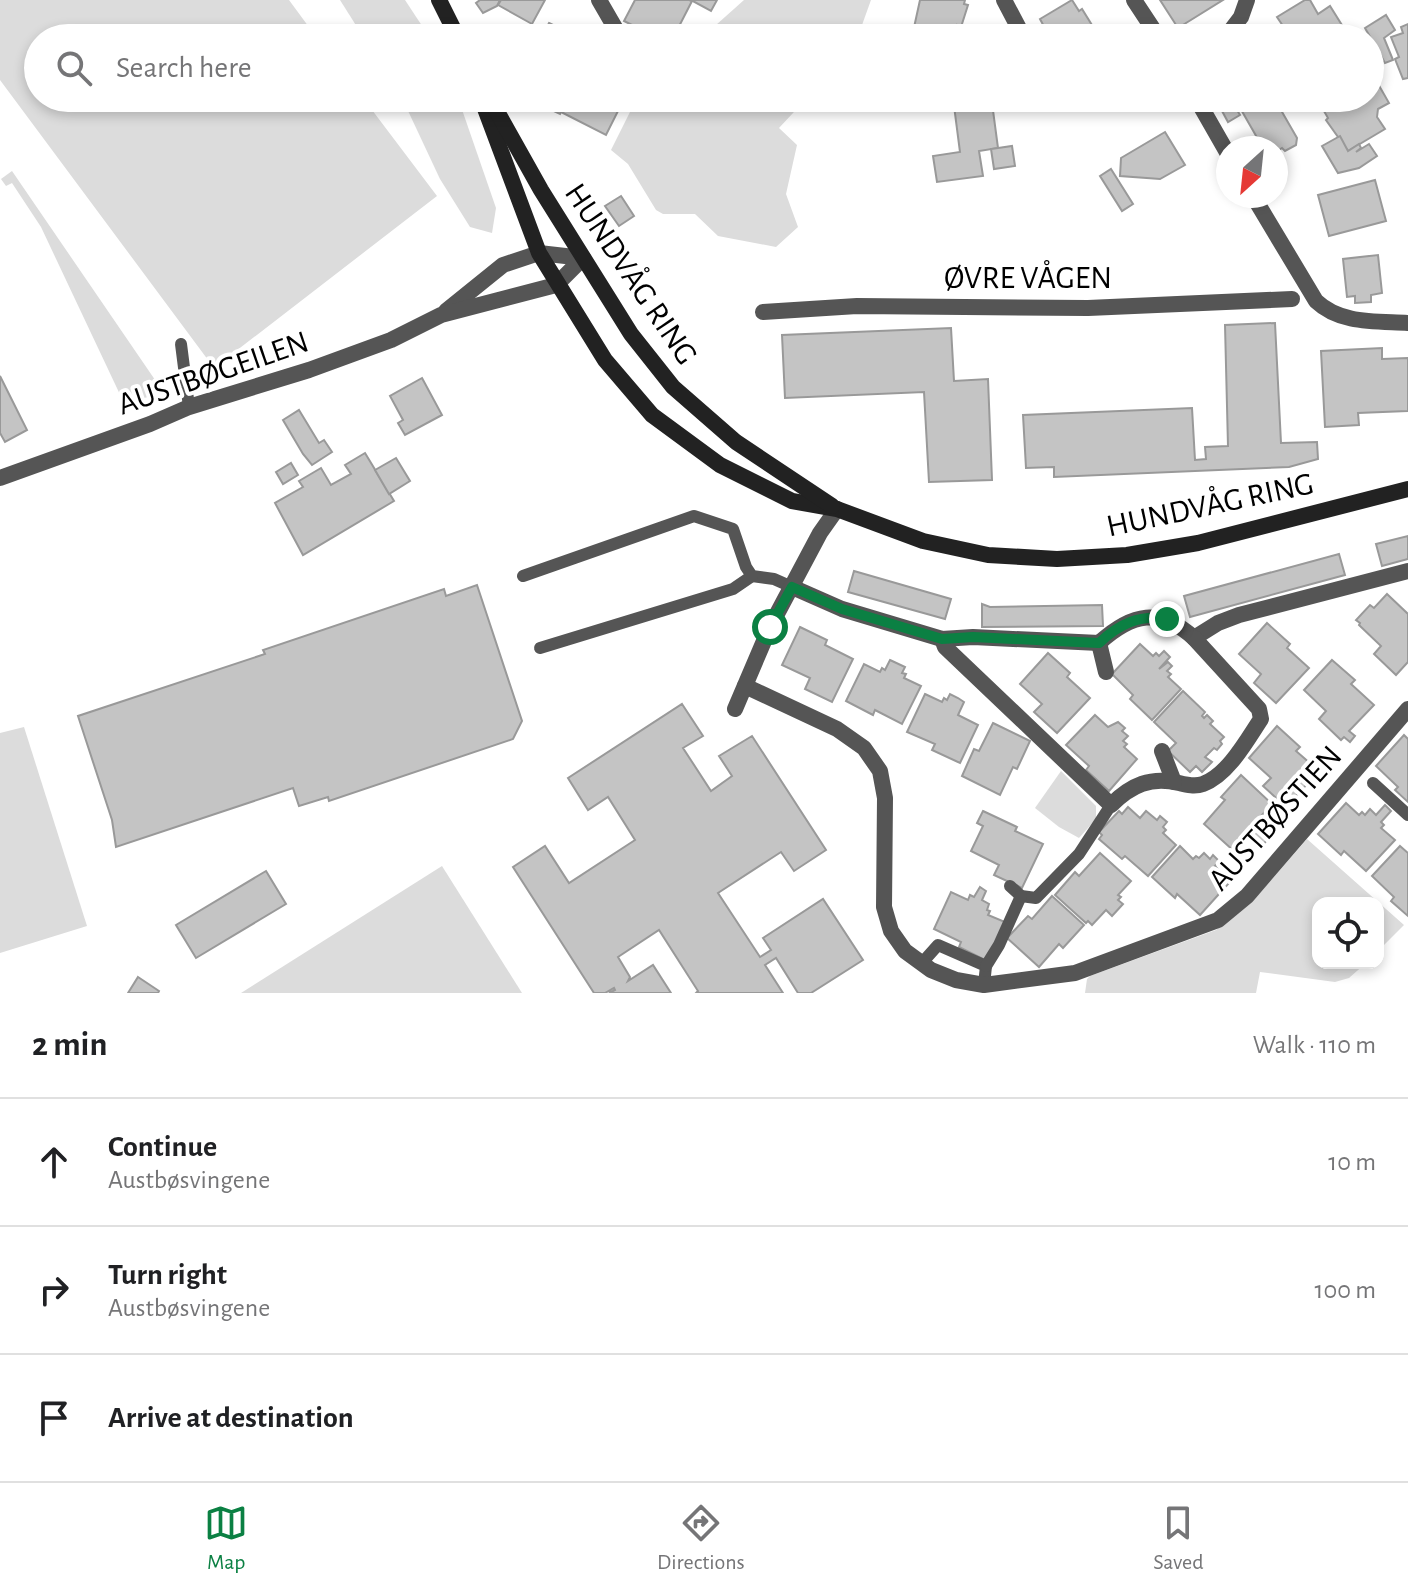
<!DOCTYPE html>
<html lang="en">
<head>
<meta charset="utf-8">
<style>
	:root { --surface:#fff; --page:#f2f2f2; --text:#202124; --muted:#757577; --line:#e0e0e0; --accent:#0b8043 }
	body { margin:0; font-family:"Alegreya Sans",sans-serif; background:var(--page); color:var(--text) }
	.controls { position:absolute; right:24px; bottom:24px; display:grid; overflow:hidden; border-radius:16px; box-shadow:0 4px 12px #0003 }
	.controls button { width:72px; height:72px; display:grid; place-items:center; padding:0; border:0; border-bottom:2px solid var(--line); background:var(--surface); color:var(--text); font:40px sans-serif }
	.compass { position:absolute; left:1216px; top:136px; width:72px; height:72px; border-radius:50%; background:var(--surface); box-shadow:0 4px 12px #0003; rotate:207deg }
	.stop { position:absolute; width:24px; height:24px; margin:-18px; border:6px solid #0b8043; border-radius:50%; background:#fff }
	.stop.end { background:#0b8043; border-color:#fff; box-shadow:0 2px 8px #0008 }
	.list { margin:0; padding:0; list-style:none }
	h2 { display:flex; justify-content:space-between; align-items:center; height:104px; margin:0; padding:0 32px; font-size:34px }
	h2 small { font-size:26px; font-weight:400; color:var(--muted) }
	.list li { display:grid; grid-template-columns:52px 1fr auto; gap:24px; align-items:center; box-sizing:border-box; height:128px; padding:0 32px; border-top:2px solid var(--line) }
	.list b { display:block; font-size:30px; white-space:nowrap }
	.list p { margin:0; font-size:26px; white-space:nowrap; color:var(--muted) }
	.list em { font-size:26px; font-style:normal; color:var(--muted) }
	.icon { flex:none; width:44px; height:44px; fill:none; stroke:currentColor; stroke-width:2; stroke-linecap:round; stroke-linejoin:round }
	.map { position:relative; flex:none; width:1408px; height:993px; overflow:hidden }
	.search { position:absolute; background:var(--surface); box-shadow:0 4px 12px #0003; left:24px; right:24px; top:24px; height:88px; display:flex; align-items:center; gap:20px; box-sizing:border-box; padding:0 28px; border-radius:44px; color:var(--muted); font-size:30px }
	.sheet { height:488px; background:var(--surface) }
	nav { display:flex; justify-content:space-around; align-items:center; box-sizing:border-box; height:112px; border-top:2px solid var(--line); background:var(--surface); font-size:22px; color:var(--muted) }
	nav a { display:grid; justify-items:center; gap:4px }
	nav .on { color:var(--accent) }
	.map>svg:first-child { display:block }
	.green { fill:#dcdcdc }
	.building { fill:#c4c4c4; stroke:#999; stroke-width:2 }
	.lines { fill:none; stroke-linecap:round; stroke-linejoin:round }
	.service { stroke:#555; stroke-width:12 }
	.pedestrian { stroke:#555; stroke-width:16 }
	.minor { stroke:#555; stroke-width:16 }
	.secondary { stroke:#222; stroke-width:16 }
	.route { stroke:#0b8043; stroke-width:10 }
	.labels { text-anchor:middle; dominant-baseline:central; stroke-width:8; stroke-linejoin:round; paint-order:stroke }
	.street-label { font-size:32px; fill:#000; stroke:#fff }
</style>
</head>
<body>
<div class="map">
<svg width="1408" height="993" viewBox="0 0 1408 993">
	<rect width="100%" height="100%" fill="#fff"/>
	<!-- green -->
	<g class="green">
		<polygon points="0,0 289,0 317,38 38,38 38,98 363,98 437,196 214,368 0,80"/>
		<polygon points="340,0 405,0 430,38 364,38"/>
		<polygon points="744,0 871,0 862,25 853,38 732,38 716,25"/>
		<polygon points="402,98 458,98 496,208 492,233 470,227 440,179"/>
		<polygon points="637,98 807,98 779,128 797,145 786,194 798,227 776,247 718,236 695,214 663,214 656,210 628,164 611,150"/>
		<polygon points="12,171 164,393 124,403 41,227 12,183 6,186 1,179"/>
		<polygon points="24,727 87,926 0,953 0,733"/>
		<polygon points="1061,771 1096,806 1096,819 1079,838 1059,827 1035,808"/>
		<polygon points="1307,839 1404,925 1378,951 1378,903 1318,903 1318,963 1366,963 1349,978 1335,982 1260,972 1256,993 1085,993 1087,979 1090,976 1216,930 1260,893"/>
		<polygon points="442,866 522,993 241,993"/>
	</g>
	<!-- building -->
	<g class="building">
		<polygon points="480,0 500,0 497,6 483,13 476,3"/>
		<polygon points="501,0 545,0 532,24 498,5"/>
		<polygon points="635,0 689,0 692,1 673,38 658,38 624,21"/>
		<polygon points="691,0 717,0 711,11"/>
		<polygon points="920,0 965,0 964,4 968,5 961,27 957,25 953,38 932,38 913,32"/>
		<polygon points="1072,0 1079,11 1082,9 1095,30 1092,32 1096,38 1046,38 1043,34 1047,32 1040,19"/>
		<polygon points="1160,0 1223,0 1178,28"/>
		<polygon points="1305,0 1310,0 1318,14 1330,6 1350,38 1285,38 1280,31 1283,26 1277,17"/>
		<polygon points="1386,15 1395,30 1384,38 1393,60 1385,63 1365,28"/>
		<polygon points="549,23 579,38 541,38"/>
		<polygon points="1408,24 1408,78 1403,79 1395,59 1399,57 1391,37 1403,33 1401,27"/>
		<polygon points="525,26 542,34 540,38 519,38"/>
		<polygon points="1377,82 1389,103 1378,109 1377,117 1385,129 1348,151 1326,120 1328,118 1320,104 1330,98 1370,98 1370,86"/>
		<polygon points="547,98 567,98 560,114 543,106"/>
		<polygon points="568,98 612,98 609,104 619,109 606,135 561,112"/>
		<polygon points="953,98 994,98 995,103 992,103 998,148 979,151 983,176 937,182 933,156 960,152"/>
		<polygon points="1215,98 1238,98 1240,102 1234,105 1240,115 1228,122"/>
		<polygon points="1252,98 1274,98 1297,138 1296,145 1285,151 1282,148 1276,152 1276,148 1263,148 1239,106"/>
		<polygon points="1165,132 1185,165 1160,179 1120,176 1121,158"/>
		<polygon points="1340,136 1348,151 1359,144 1361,148 1356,152 1369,144 1377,156 1359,168 1338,173 1322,146"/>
		<polygon points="1012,146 1015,166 994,169 991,149"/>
		<polygon points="1111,169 1133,204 1122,211 1100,176"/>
		<polygon points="1375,180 1386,221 1329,236 1318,195"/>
		<polygon points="621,196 634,216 619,226 605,206"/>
		<polygon points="1378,255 1382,293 1371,295 1371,302 1355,303 1355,296 1347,297 1343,259"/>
		<polygon points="1275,323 1281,443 1317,442 1318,459 1289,467 1054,477 1054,467 1026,468 1023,415 1192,408 1195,460 1206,459 1205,447 1228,446 1225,325"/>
		<polygon points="951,328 954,381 988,379 992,480 929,482 924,392 785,398 782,335"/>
		<polygon points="1382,348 1382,359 1408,358 1408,411 1358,413 1359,425 1325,427 1321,351"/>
		<polygon points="0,376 27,430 5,442 0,433"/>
		<polygon points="422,378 442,415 405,435 398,423 403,420 390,396"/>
		<polygon points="299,410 319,443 324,440 332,452 312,465 303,454 283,420"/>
		<polygon points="365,453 394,501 303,555 275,503 303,487 299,481 321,468 331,485 351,474 345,465"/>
		<polygon points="396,458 410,481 389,494 375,470"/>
		<polygon points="291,463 298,475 283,484 276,472"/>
		<polygon points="1408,536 1408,559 1382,566 1376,544"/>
		<polygon points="1339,554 1345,575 1190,617 1184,596"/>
		<polygon points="854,571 951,599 945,619 848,592"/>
		<polygon points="477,585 522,721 513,739 329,801 328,797 299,806 293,788 116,847 112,820 78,716 265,654 263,650 444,589 446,596"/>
		<polygon points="1387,594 1408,614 1408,662 1396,675 1374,654 1381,646 1359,625 1360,623 1356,620 1370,605 1374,608"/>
		<polygon points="982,604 990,607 1102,605 1103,626 982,627"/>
		<polygon points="1267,623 1290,644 1287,648 1309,668 1276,703 1254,683 1261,674 1239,654"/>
		<polygon points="800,627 827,640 825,645 853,659 832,702 805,689 810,678 782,665"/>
		<polygon points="1140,644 1153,656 1156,653 1159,656 1164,651 1170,657 1159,669 1168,662 1172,666 1167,671 1171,674 1168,677 1181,689 1152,720 1130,699 1133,695 1112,674"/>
		<polygon points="1048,653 1070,673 1067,677 1090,698 1057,733 1034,712 1042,704 1020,684"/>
		<polygon points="890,660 905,667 902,673 906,674 904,678 921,686 902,724 875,710 873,715 846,701 864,664 880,672 882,668 885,670"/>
		<polygon points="1332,660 1355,680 1351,684 1374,705 1349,731 1355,736 1350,742 1344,737 1341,740 1319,719 1326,711 1304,690"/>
		<polygon points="1183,691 1205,712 1202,716 1204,718 1207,715 1213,721 1210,724 1224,737 1220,741 1222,744 1217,750 1214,748 1205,757 1212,762 1202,772 1196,766 1190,772 1168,751 1176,743 1154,722"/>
		<polygon points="925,694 942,702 944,698 947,700 950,694 958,698 964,702 958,715 978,725 960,763 932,750 935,744 907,732"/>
		<polygon points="682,704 703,736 683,748 711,791 732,776 719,756 752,736 826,850 794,871 781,852 718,893 760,957 771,950 763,938 823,899 863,960 811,993 798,993 776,958 765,965 783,993 696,993 698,991 659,930 618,957 630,977 628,981 653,965 671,993 609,993 615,990 614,988 605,993 594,993 513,867 545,846 569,883 635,840 608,797 588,810 568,778"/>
		<polygon points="1095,715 1108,727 1118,722 1125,728 1122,731 1128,736 1123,741 1127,744 1124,747 1137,759 1109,791 1086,770 1089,766 1066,745"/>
		<polygon points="993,723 1030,741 1017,769 1013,767 1000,795 962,776 974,749 979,751"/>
		<polygon points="1277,726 1300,747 1296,751 1319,771 1286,807 1263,786 1271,778 1249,758"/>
		<polygon points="1404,735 1408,739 1408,802 1395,790 1398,787 1376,766"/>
		<polygon points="1241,775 1272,804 1260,817 1262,820 1260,823 1265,827 1259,833 1267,840 1262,846 1252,838 1250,841 1247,838 1235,852 1204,824 1225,800 1221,797"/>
		<polygon points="1346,803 1359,815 1362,812 1365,815 1370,809 1376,815 1385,805 1391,811 1381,822 1384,825 1381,828 1395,840 1366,871 1344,851 1341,855 1318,834"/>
		<polygon points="1128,807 1140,818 1146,811 1157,820 1160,816 1167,822 1163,827 1166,830 1163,833 1176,845 1148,876 1125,856 1122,859 1099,839 1102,835 1099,832 1119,811 1122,814"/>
		<polygon points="983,811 1017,827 1015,831 1043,844 1022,888 994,875 999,865 971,851 983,826 977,823"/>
		<polygon points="1180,846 1193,859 1196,856 1199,858 1204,853 1210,859 1213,855 1219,861 1215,866 1218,869 1215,872 1228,884 1200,915 1177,894 1175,898 1152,877"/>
		<polygon points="1400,846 1408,853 1408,916 1391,901 1394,897 1372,876"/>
		<polygon points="1100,853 1131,881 1118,895 1121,897 1118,900 1123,904 1112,916 1106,910 1092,925 1088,921 1086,923 1055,895 1075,872 1079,876"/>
		<polygon points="266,871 286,904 196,958 176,925"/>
		<polygon points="980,887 986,891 982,900 989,904 987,910 990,911 988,915 1005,922 987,961 959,947 961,942 934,929 951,892 968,900 970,895 974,897"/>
		<polygon points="1052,896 1084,925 1063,948 1059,944 1039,967 1007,938 1028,916 1032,919"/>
		<polygon points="138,977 159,991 158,993 128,993"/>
	</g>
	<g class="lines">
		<!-- service -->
		<g class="service">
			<polyline points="181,344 189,407"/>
			<polyline points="523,576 694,516 733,529 746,567 752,576 774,579 792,587"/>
			<polyline points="540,648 733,589 752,576"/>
			<polyline points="1373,783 1408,815"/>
			<polyline points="1010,886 1021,896 1036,898 1079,854 1111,805"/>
			<polyline points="921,964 938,945 986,966 984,985"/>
			<polyline points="986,966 999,945 1021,896"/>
		</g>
		<!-- pedestrian -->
		<polyline class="pedestrian" points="763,312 857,306 1088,308 1292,299"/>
		<!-- minor -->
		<g class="minor">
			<polyline points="599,0 621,38"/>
			<polyline points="1004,0 1024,38"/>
			<polyline points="1134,0 1159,38"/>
			<polyline points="1225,38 1241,17 1247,0"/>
			<polyline points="1196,98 1228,154"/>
			<path d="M1253,196L1316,301C1340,324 1375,321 1408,323"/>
			<polyline points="446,311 503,265 539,253 583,258"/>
			<polyline points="0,478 150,424 189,407 309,370 391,340 441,315 556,285 583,258"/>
			<path d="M792,587L842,609L942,639L973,637L1099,643C1132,613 1160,607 1194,638L1218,623L1239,615L1408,571"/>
			<path d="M942,639L945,647L1111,805C1131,785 1151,776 1179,783C1187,785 1195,787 1203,784C1228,775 1247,740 1261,719L1259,709L1194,638"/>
			<polyline points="1099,643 1106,672"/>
			<polyline points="745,686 837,729 864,748 880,771 885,798 884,907 891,931 905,951 931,970 956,980 984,985 1075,973 1218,920 1247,896 1408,709"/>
			<polyline points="735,709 770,627 820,533 837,509"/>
			<polyline points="1162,751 1174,782"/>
		</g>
		<!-- secondary -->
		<g class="secondary">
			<polyline points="439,0 458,38"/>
			<polyline points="481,98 539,253 605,360 652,415 720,465 792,501 837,509 923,541 988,555 1057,559 1127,555 1198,543 1408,489"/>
			<polyline points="490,99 541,190 631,334 673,387 736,442 832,506"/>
		</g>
	</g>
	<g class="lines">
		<!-- route -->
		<path class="route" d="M770,627L792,587L842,609L942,639L973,637L1099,643C1119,624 1140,614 1167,619"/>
	</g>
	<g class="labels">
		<!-- street labels -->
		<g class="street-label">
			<text transform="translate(631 274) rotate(56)">HUNDVÅG RING</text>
			<text x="1028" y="278">ØVRE VÅGEN</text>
			<text transform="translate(213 373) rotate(-19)">AUSTBØGEILEN</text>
			<text transform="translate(1210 505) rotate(-12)">HUNDVÅG RING</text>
			<text transform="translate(1275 818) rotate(-48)">AUSTBØSTIEN</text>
		</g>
	</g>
</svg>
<div class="controls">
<button><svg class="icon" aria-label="locate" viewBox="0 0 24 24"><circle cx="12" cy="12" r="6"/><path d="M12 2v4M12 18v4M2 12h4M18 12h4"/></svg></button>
</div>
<svg class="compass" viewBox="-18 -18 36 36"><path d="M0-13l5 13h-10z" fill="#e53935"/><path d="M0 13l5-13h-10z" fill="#757577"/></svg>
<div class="stop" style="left:770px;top:627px"></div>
<div class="stop end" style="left:1167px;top:619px"></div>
<div class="search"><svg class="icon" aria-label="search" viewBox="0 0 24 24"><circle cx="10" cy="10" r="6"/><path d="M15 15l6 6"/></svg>Search here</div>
</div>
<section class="sheet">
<h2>2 min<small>Walk · 110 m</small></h2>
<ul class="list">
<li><svg class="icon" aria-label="ahead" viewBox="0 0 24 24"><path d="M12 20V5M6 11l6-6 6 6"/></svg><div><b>Continue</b><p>Austbøsvingene</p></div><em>10 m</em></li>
<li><svg class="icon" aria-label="right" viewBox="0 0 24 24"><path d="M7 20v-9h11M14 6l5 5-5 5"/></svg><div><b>Turn right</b><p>Austbøsvingene</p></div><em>100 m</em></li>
<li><svg class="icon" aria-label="arrive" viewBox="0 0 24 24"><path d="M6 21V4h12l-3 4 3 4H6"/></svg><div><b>Arrive at destination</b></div></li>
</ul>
</section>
<nav>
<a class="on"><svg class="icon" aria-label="map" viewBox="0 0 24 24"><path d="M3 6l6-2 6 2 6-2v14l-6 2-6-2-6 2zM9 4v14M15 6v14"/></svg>Map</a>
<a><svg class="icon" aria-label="directions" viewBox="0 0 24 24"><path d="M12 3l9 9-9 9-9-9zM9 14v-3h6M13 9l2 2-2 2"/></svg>Directions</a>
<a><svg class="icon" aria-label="saved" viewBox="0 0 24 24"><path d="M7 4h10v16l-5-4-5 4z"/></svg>Saved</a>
</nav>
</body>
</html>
